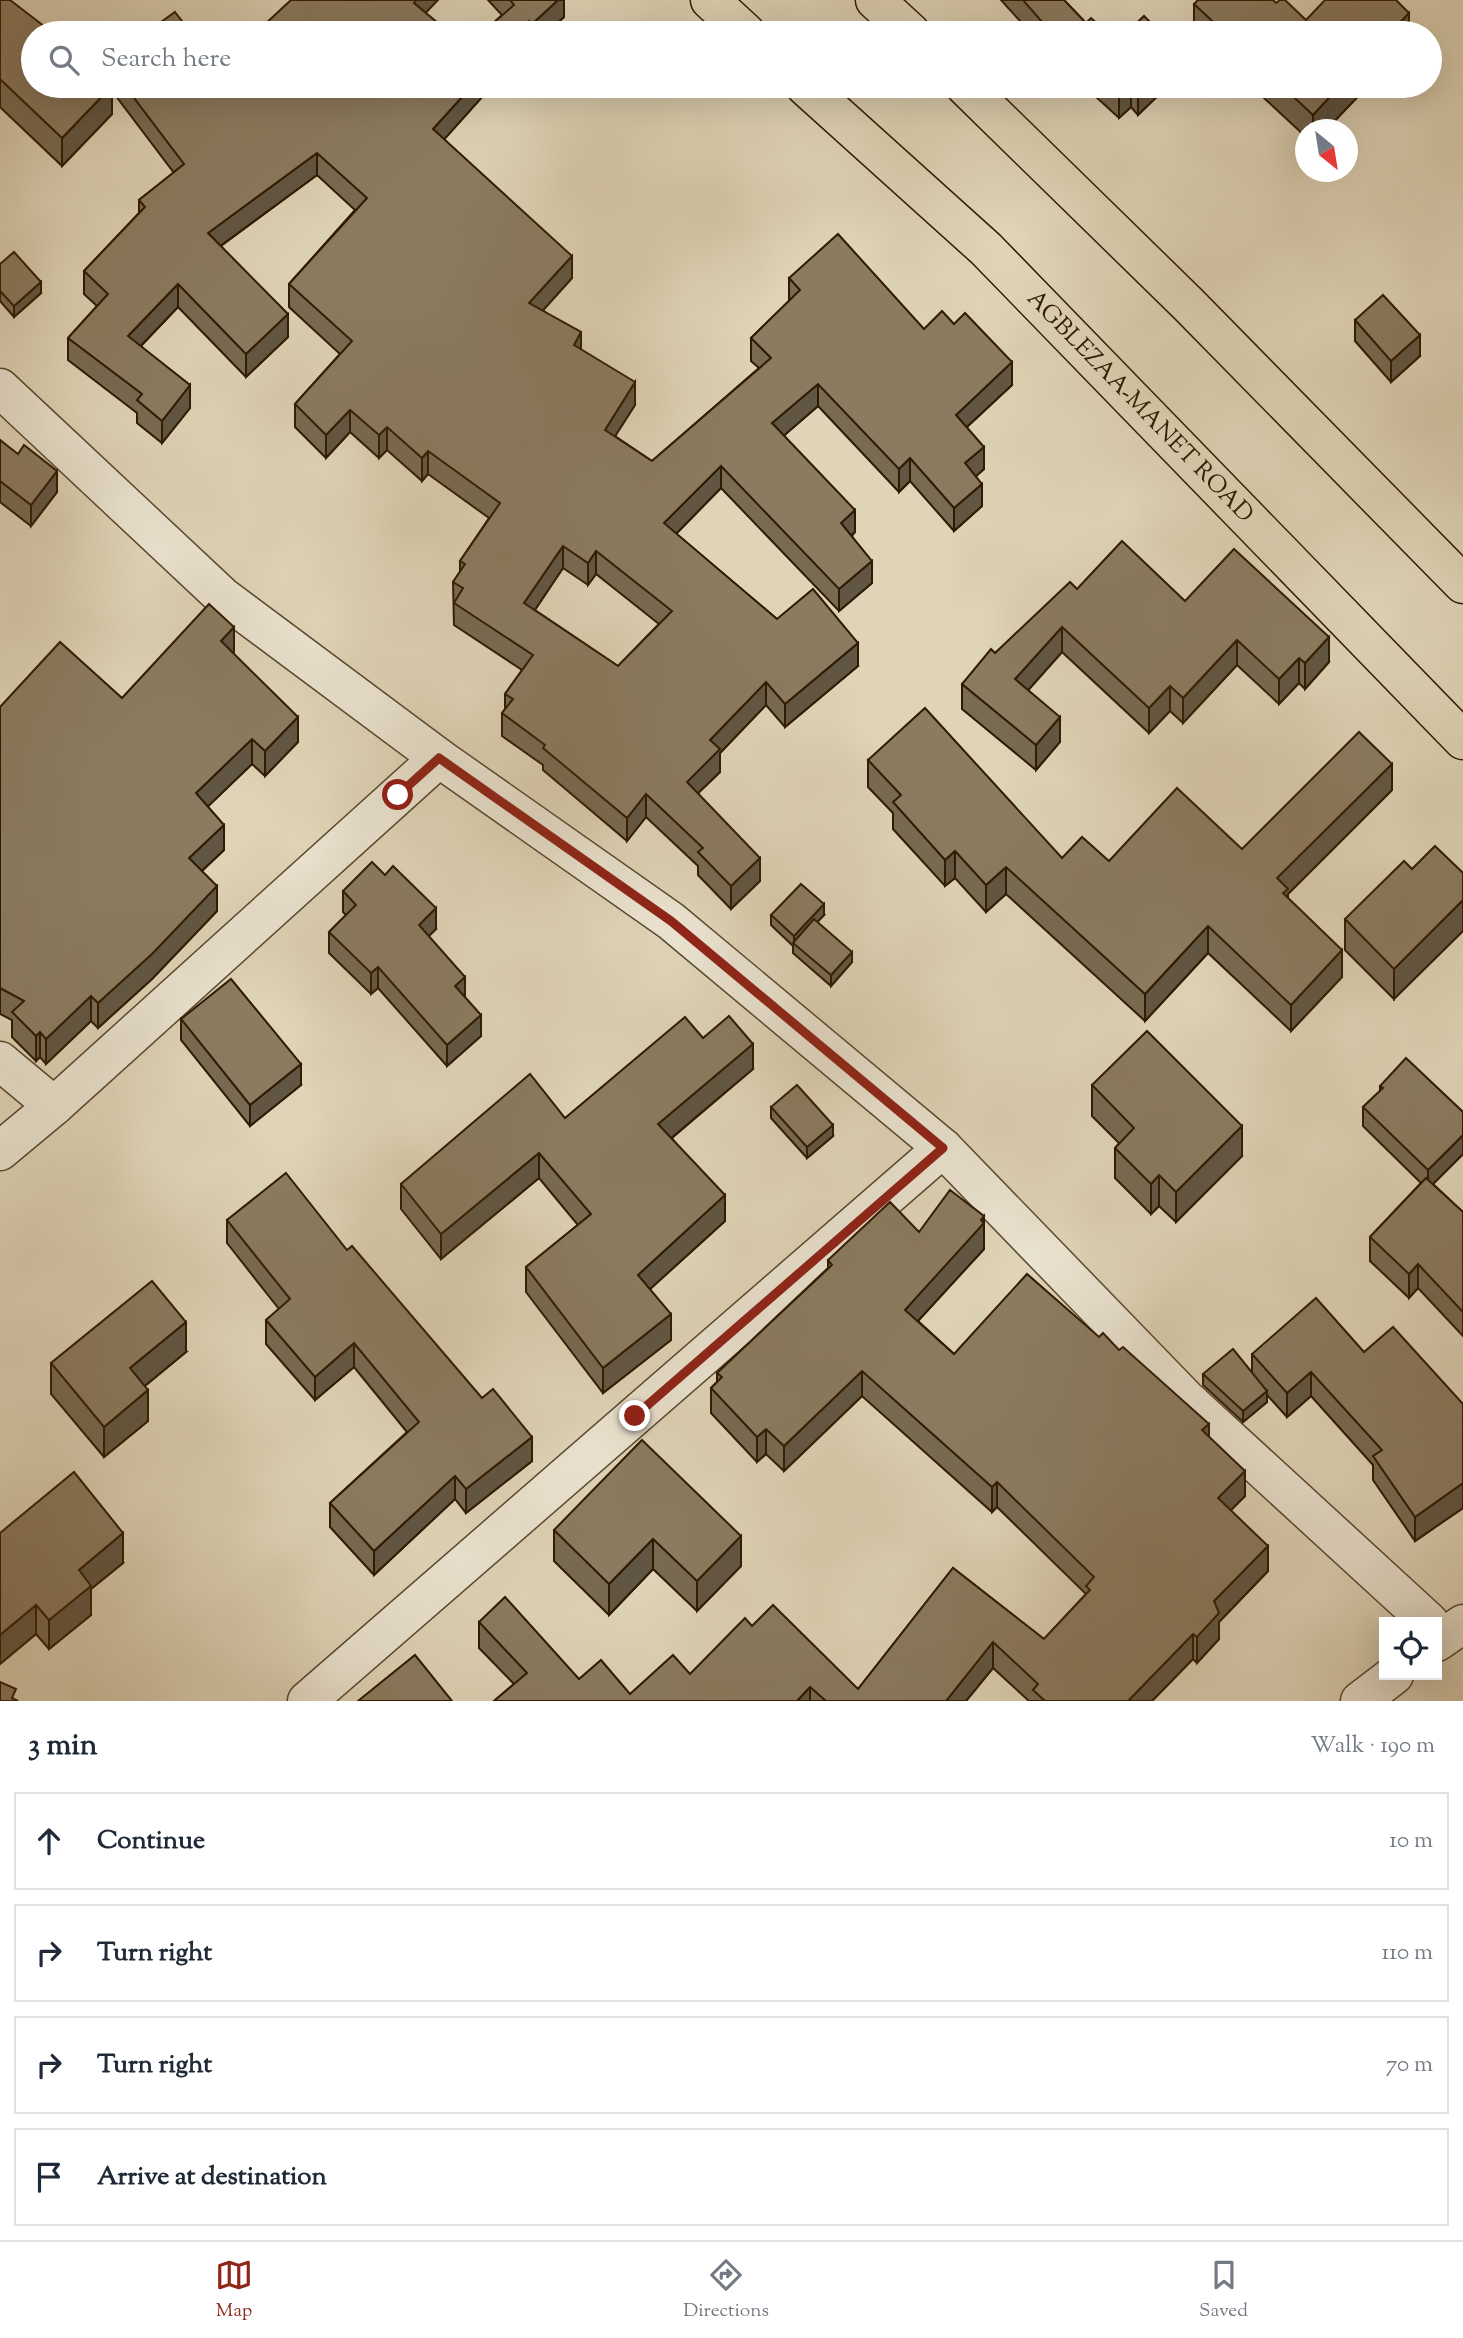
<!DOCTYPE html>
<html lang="en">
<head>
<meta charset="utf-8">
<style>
	:root { --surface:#fff; --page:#f2f2f3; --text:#1f2937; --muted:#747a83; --line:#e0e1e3; --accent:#8f2418 }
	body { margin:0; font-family:"Sorts Mill Goudy",serif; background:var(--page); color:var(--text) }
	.controls { position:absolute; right:21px; bottom:21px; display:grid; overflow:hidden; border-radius:0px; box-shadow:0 7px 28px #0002 }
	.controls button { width:63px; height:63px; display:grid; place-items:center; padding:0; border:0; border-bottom:2px solid var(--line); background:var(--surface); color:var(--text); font:35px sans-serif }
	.compass { position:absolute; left:1295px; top:119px; width:63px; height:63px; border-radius:50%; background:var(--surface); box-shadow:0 7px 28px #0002; rotate:150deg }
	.stop { position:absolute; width:21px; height:21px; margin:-16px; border:5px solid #8f2418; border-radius:50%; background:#fff }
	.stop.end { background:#8f2418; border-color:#fff; box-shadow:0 2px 7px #0008 }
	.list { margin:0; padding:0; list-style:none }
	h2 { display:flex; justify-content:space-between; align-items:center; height:91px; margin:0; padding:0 28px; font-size:30px }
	h2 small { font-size:23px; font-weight:400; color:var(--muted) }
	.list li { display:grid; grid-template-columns:46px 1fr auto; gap:21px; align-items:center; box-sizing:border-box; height:98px; margin:0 14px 14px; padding:0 14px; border:2px solid var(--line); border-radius:0px }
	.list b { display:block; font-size:26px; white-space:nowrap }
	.list em { font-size:23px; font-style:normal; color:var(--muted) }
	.icon { flex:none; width:38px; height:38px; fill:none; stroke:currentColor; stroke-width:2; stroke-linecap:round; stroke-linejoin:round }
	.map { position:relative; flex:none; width:1463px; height:1701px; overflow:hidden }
	.search { position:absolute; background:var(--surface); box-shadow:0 7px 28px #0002; left:21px; right:21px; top:21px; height:77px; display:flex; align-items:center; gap:18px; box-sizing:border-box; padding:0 24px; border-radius:38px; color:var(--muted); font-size:26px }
	.sheet { height:539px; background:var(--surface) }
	nav { display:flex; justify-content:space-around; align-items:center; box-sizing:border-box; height:98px; border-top:2px solid var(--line); background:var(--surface); font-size:19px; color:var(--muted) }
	nav a { display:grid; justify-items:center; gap:4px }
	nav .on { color:var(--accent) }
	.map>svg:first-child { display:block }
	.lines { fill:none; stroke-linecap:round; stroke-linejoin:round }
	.minor-casing { stroke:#5b482f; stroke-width:41 }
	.major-casing { stroke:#2f1a02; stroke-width:41 }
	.minor { stroke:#eae3d0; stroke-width:38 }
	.major { stroke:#dfd4b7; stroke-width:38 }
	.wall { fill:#786a53; stroke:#2f1a02; stroke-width:2; fill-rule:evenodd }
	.shaded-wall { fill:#615643; stroke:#2f1a02; stroke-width:2 }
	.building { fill:#8b7b60; stroke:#2f1a02; stroke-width:2; fill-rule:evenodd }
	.route { stroke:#8f2418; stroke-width:9 }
	.labels { text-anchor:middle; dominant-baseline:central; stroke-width:6; stroke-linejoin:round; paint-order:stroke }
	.street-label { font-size:24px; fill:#2f1a02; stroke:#eae3d0 }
</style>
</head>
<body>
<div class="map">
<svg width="1463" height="1701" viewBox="0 0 1463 1701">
	<rect width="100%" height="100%" fill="#dfd4b7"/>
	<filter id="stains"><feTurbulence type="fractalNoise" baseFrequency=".00286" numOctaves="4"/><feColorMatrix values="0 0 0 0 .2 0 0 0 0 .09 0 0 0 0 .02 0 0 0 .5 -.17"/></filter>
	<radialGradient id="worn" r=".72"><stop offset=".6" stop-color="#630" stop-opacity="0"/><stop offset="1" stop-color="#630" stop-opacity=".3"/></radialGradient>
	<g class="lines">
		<defs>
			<g id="minor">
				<polyline points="0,388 223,597 439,758 671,921 943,1148 1186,1399 1429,1622"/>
				<polyline points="0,1061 54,1106"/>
				<polyline points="0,1151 54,1106 439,758"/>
				<polyline points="1437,1642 1463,1624"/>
				<polyline points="307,1701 943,1148"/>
				<polyline points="1360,1701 1394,1675"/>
			</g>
			<g id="major">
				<polyline points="710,0 746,33"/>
				<polyline points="875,0 911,33"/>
				<path id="s1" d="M805,86L986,249L1463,740"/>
				<polyline points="965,86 1188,304 1463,584"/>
			</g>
		</defs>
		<!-- minor casing -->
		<use href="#minor" class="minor-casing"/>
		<!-- major casing -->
		<use href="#major" class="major-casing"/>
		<!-- minor -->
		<use href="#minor" class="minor"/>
		<!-- major -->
		<use href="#major" class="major"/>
	</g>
	<!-- wall -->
	<g class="wall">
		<path d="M0,0L33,86H492L444,139L572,278L543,310L635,405L615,436L652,461L759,368L751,361V338L789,301V278L924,329L1012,385L967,427L984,469L976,476L982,506L954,531L910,481L899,492L818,406L784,435L855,532L852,536L872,583L839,611L721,488L676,534L777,619L858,666L785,727L766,705L720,753V772L698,793L760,881L731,909L698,875V866L646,817L627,841L543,770V765L502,736V713L505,709V694L522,670L454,625L453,582L460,572V561L489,518L428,474L422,481L387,450L379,458L350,432L326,458L295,427V404L340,354L289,307V284L355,210L317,175L221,246L288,337L246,377L178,307L141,346L190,408L162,443L137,423V413L68,360V338L97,306L84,294V271L139,213V200L174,173L112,91V114L62,166L0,107ZM563,568L588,585L596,574L659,624L618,666L535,610Z"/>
		<polygon points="488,0 564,0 564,17 546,33 482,33 502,15"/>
		<polygon points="1001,0 1064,0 1086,23 1108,33 1031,33"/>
		<polygon points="1276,3 1306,20 1409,33 1194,33 1194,4"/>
		<polygon points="1038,86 1057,86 1047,95"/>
		<polygon points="1084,86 1168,86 1138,115 1131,107 1119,118"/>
		<polygon points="1251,86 1368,86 1326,130 1306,130 1306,137"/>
		<polygon points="0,264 41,293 14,317 0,301"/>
		<polygon points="1355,320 1420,356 1391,382 1355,341"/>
		<polygon points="0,440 57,492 31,526 0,502"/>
		<polygon points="1077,589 1185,601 1329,662 1305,689 1299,683 1279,704 1237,665 1183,723 1170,711 1149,733 1062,652 1028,690 1060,742 1036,770 962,709 962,684 995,653"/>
		<polygon points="234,652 233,653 298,742 265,776 252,764 208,806 224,850 202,871 217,911 152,979 98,1028 91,1021 46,1064 40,1057 36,1061 12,1037 12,1020 0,1014 0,707 122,698"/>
		<polygon points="868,760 1062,858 1109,861 1242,849 1392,790 1288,894 1288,898 1342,977 1291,1031 1208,953 1145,1021 1006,894 986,912 955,878 945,886 893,829 893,813 868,787"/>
		<polygon points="1412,869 1394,999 1345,950 1345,919"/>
		<polygon points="343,891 436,929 428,936 465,997 481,1036 447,1066 378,988 371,994 329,953 329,932 346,915 343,912"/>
		<polygon points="771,915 824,915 817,922 852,962 831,986 793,953 793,946 771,925"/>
		<polygon points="181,1019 301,1085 250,1126 181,1040"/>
		<polygon points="703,1038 753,1069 672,1138 725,1221 650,1289 671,1340 603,1393 526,1292 526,1267 578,1225 539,1178 441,1259 401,1209 401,1184 565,1118"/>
		<polygon points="1092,1085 1242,1156 1176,1222 1159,1206 1151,1214 1115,1178 1115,1148 1119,1143 1092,1116"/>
		<polygon points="1380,1086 1463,1112 1463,1154 1433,1184 1463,1212 1463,1336 1418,1288 1409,1298 1370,1261 1370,1237 1421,1183 1363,1126 1363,1107 1380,1091"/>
		<polygon points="771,1107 833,1136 807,1158 771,1118"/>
		<polygon points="984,1216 984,1249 918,1321 954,1354 1209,1437 1245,1496 1231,1510 1268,1571 1219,1622 1219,1639 1197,1663 1193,1659 1152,1701 1029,1701 993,1668 966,1701 494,1701 514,1684 479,1648 479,1622 579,1679 630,1694 690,1674 752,1626 858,1689 953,1568 1044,1639 1086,1594 997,1507 992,1512 862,1396 784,1471 766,1454 757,1462 711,1413 711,1388 717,1382 717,1373 828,1268 828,1260 919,1232"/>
		<polygon points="227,1220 347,1250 532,1461 466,1513 455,1499 374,1575 330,1527 330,1503 407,1432 354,1367 315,1400 266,1344 266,1320 279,1309 227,1243"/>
		<polygon points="186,1352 145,1386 148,1421 104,1457 51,1394 51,1363"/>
		<polygon points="1364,1352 1463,1404 1463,1508 1415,1541 1373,1480 1373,1465 1311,1396 1287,1417 1267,1395 1267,1402 1243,1422 1203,1385 1203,1374 1252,1373 1252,1354"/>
		<polygon points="554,1530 741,1536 741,1566 697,1611 653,1569 609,1615 554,1561"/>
		<polygon points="0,1533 123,1563 91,1589 91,1615 49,1649 36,1634 0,1664"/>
	</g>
	<!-- shaded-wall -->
	<g class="shaded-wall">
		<polygon points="416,0 438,0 414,25 414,3"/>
		<polygon points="558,0 564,0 564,17 546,33 532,33 532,24"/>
		<polygon points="1409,13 1409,33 1390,33"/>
		<polygon points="529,21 529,33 519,33"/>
		<polygon points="112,86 112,114 62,166 62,138"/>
		<polygon points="472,86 492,86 433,152 433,129"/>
		<polygon points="1047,86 1057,86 1047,95"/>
		<polygon points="1128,86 1131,86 1131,107 1119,118 1119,95"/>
		<polygon points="1144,86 1168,86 1138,115 1138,91"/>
		<polygon points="1340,86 1368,86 1326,130 1313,130 1313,115"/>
		<polygon points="317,153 317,175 208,255 208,233"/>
		<polygon points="572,256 572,278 529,326 529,303"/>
		<polygon points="41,282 41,293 14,317 14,306"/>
		<polygon points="178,284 178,307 128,359 128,336"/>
		<polygon points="288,314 288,337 246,377 246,354"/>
		<polygon points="581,332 581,354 574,345"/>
		<polygon points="1420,335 1420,356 1391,382 1391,361"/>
		<polygon points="1012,362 1012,385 956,437 956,415"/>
		<polygon points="635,382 635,405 605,452 605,430"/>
		<polygon points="818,384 818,406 772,446 772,423"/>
		<polygon points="190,385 190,408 162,443 162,421"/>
		<polygon points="350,410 350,432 326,458 326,435"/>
		<polygon points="387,427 387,450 379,458 379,435"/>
		<polygon points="984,447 984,469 965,486 965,463"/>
		<polygon points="428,451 428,474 422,481 422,458"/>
		<polygon points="910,458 910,481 899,492 899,469"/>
		<polygon points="721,466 721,488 664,546 664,523"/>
		<polygon points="57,471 57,492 31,526 31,505"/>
		<polygon points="982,484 982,506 954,531 954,508"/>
		<polygon points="855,510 855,532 841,545 841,523"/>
		<polygon points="563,546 563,568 524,626 524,603"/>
		<polygon points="596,551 596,574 588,585 588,563"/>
		<polygon points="872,561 872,583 839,611 839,589"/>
		<polygon points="234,627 234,652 221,667 221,641"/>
		<polygon points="1062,627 1062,652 1015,705 1015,679"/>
		<polygon points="1329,637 1329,662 1305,689 1305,663"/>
		<polygon points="1237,640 1237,665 1183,723 1183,698"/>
		<polygon points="858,643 858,666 785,727 785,704"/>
		<polygon points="1299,658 1299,683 1279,704 1279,679"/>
		<polygon points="766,682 766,705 720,753 720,772 687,804 687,782 710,740"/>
		<polygon points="1170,686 1170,711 1149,733 1149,708"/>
		<polygon points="298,717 298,742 265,776 265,751"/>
		<polygon points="1060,717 1060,742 1036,770 1036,745"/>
		<polygon points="252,739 252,764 196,818 196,793"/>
		<polygon points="1392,764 1392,790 1288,894 1288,916 1277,878"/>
		<polygon points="646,794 646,817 627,841 627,818"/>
		<polygon points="224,825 224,850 189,883 189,858"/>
		<polygon points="955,851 955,878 945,886 945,860"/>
		<polygon points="760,858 760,881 731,909 731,886"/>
		<polygon points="1006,867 1006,894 986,912 986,885"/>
		<polygon points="217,886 217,911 152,979 98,1028 98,1003"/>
		<polygon points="1463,900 1463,931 1394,999 1394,969"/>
		<polygon points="824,904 824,915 796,945 794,943 794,936"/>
		<polygon points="436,908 436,929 419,946 419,925"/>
		<polygon points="1208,926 1208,953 1145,1021 1145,994"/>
		<polygon points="1342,950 1342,977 1291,1031 1291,1005"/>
		<polygon points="852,952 852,962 831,986 831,975"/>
		<polygon points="378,967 378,988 371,994 371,973"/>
		<polygon points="465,977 465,998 455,986"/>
		<polygon points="91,996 91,1021 46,1064 46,1039"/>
		<polygon points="481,1015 481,1036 447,1066 447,1045"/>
		<polygon points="40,1032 40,1057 36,1061 36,1036"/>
		<polygon points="753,1044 753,1069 658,1149 658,1124"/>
		<polygon points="301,1064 301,1085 250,1126 250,1105"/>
		<polygon points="833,1125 833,1136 807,1158 807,1147"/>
		<polygon points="1242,1126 1242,1156 1176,1222 1176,1192"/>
		<polygon points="1463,1135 1463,1154 1428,1189 1428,1170"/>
		<polygon points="539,1153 539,1178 441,1259 441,1234"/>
		<polygon points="1159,1175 1159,1206 1151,1214 1151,1184"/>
		<polygon points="725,1195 725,1221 638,1300 638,1275"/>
		<polygon points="984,1216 984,1249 905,1335 905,1310"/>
		<polygon points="1418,1264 1418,1288 1409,1298 1409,1274"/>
		<polygon points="671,1314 671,1340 603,1393 603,1368"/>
		<polygon points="186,1322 186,1352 130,1398 130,1368"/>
		<polygon points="354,1343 354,1367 315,1400 315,1377"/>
		<polygon points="862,1371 862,1396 784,1471 784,1446"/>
		<polygon points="1311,1372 1311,1396 1287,1417 1287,1393"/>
		<polygon points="148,1390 148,1421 104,1457 104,1427"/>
		<polygon points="1267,1391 1267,1402 1243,1422 1243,1411"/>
		<polygon points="1209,1424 1209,1450 1202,1430"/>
		<polygon points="766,1429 766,1454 757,1462 757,1437"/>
		<polygon points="532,1437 532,1461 466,1513 466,1489"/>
		<polygon points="1245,1471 1245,1496 1218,1523 1218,1498"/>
		<polygon points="455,1476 455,1499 374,1575 374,1551"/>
		<polygon points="997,1482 997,1507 992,1512 992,1487"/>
		<polygon points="1463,1483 1463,1508 1415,1541 1415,1517"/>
		<polygon points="123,1533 123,1563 91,1589 91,1615 49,1649 49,1620 79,1570"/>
		<polygon points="741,1536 741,1566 697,1611 697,1581"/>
		<polygon points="653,1539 653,1569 609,1615 609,1584"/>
		<polygon points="1268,1546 1268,1571 1219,1622 1219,1639 1197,1663 1197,1637 1214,1601"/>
		<polygon points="36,1605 36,1634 0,1664 0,1635"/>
		<polygon points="1193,1634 1193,1659 1152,1701 1128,1701"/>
		<polygon points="993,1642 993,1668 966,1701 946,1701"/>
		<polygon points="810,1687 810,1701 797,1701"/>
	</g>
	<!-- building -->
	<g class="building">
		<polygon points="0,0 10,0 49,30 51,28 57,33 33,33 33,86 112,86 62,138 0,79"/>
		<polygon points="291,0 416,0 414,3 450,33 264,33 268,29 264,25"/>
		<polygon points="510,0 558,0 532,24 529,21 519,33 482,33 514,5"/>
		<polygon points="1023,0 1064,0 1086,23 1091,18 1108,33 1032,33 1043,23"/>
		<polygon points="1198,0 1273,0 1276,3 1280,0 1285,0 1306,20 1325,0 1396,0 1409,13 1390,33 1225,33 1194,4"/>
		<polygon points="175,12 191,33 146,33"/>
		<polygon points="1144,16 1161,33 1126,33"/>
		<path d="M125,86H472L433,129L572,256L529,303L581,332L574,345L635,382L605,430L652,461L771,358L751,338L800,290L789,278L838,234L924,329L942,311L954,324L965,313L1012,362L956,415L984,447L965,463L982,484L954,508L910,458L899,469L818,384L772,423L855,510L841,523L872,561L839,589L721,466L664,523L777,619L813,589L858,643L785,704L766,682L710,740L720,749L687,782L760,858L731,886L698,852L703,848L646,794L627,818L543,748L545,745L502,713L513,699L505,694L533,655L454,603L463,588L453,582L465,564L460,561L500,503L428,451L422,458L387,427L379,435L350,410L326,435L295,404L352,341L289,284L367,198L317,153L208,233L288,314L246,354L178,284L128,336L190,385L162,421L137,400L142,394L68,338L108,294L84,271L145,207L139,200L184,164ZM563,546L588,563L596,551L672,611L618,666L524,603Z"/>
		<polygon points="1110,86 1128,86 1119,95"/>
		<polygon points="1133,86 1144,86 1138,91"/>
		<polygon points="1282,86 1340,86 1313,115"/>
		<polygon points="14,252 41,282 14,306 0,291 0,264"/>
		<polygon points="1383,295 1420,335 1391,361 1355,320"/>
		<polygon points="0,440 18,454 24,445 57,471 31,505 0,481"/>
		<polygon points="1122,541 1185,601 1234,549 1329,637 1305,663 1299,658 1279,679 1237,640 1183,698 1170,686 1149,708 1062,627 1015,679 1060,717 1036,745 962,684 991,649 995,653 1070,582 1077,589"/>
		<polygon points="209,604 234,627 221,641 298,717 265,751 252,739 196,793 224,825 189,858 217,886 152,954 98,1003 91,996 46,1039 40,1032 36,1036 12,1012 24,1001 0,988 0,707 60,642 122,698"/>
		<polygon points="925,708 1062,858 1082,837 1109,861 1177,788 1242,849 1359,732 1392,764 1277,878 1288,889 1283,893 1342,950 1291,1005 1208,926 1145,994 1006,867 986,885 955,851 945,860 893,802 901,795 868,760"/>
		<polygon points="1435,846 1463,873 1463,900 1394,969 1345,919 1404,861 1412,869"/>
		<polygon points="372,862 385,875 393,866 436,908 419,925 465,977 455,986 481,1015 447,1045 378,967 371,973 329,932 356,905 343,891"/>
		<polygon points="801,884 824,904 794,936 771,915"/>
		<polygon points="814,919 852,952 831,975 793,943"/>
		<polygon points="231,979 301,1064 250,1105 181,1019"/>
		<polygon points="729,1016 753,1044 658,1124 725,1195 638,1275 671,1314 603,1368 526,1267 591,1214 539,1153 441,1234 401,1184 530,1074 565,1118 685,1017 703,1038"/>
		<polygon points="1147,1031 1242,1126 1176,1192 1159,1175 1151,1184 1115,1148 1134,1128 1092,1085"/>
		<polygon points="1406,1058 1463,1112 1463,1135 1428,1170 1363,1107 1383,1088 1380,1086"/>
		<polygon points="797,1085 833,1125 807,1147 771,1107"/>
		<polygon points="286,1173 347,1250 352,1246 482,1398 493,1389 532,1437 466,1489 455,1476 374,1551 330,1503 419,1422 354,1343 315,1377 266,1320 290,1299 227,1220"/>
		<polygon points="1426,1178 1463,1212 1463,1312 1418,1264 1409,1274 1370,1237"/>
		<polygon points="950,1190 984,1216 981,1220 984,1223 905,1310 954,1354 1027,1274 1099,1337 1103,1333 1119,1350 1123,1347 1209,1424 1202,1430 1245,1471 1218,1498 1268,1546 1214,1601 1219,1613 1197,1637 1193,1634 1128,1701 1045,1701 1033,1690 1038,1684 993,1642 946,1701 826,1701 810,1687 797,1701 494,1701 527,1673 479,1622 505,1597 579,1679 601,1660 630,1694 673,1655 690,1674 745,1618 752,1626 773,1605 858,1689 953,1568 1044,1639 1090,1590 1086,1586 1094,1577 997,1482 992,1487 862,1371 784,1446 766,1429 757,1437 711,1388 722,1377 717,1373 832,1265 828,1260 890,1202 919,1232"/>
		<polygon points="152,1281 186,1322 130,1368 148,1390 104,1427 51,1363"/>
		<polygon points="1316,1298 1364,1352 1393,1327 1463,1404 1463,1483 1415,1517 1373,1456 1382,1450 1311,1372 1287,1393 1252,1354"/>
		<polygon points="1233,1349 1267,1391 1243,1411 1203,1374"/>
		<polygon points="642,1440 741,1536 697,1581 653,1539 609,1584 554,1530"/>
		<polygon points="74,1472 123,1533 79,1570 91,1586 49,1620 36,1605 0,1635 0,1533"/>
		<polygon points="415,1655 452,1701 358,1701"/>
		<polygon points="0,1682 16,1689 12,1698 18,1701 0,1701"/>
	</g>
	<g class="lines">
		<!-- route -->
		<polyline class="route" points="398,795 439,758 671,921 943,1148 635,1416"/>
	</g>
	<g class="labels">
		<!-- street labels -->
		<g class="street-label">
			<text stroke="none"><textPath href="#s1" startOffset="464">AGBLEZAA-MANET ROAD</textPath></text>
		</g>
	</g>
	<rect width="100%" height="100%" filter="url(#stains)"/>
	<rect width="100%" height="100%" fill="url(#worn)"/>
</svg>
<div class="controls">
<button><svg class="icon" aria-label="locate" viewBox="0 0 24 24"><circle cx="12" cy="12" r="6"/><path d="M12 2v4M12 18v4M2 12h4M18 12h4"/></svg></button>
</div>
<svg class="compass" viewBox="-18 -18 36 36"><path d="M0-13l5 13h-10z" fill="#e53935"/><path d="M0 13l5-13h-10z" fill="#747a83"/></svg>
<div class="stop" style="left:398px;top:795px"></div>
<div class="stop end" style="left:635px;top:1416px"></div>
<div class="search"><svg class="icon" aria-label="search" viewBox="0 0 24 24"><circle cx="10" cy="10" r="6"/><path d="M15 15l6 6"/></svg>Search here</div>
</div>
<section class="sheet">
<h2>3 min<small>Walk · 190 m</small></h2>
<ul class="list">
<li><svg class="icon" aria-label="ahead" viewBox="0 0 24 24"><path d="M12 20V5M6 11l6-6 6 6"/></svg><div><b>Continue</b></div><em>10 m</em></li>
<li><svg class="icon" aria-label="right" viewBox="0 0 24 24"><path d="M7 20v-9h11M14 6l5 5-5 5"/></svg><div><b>Turn right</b></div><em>110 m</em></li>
<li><svg class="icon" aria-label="right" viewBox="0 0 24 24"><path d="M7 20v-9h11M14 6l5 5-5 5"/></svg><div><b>Turn right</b></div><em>70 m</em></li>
<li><svg class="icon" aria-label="arrive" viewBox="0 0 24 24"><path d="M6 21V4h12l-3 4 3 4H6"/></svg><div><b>Arrive at destination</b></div></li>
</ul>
</section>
<nav>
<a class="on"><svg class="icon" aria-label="map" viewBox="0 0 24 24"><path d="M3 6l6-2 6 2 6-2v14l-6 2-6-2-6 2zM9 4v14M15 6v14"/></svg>Map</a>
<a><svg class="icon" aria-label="directions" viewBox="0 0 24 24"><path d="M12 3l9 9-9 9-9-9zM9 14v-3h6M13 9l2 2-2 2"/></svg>Directions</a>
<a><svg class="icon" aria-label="saved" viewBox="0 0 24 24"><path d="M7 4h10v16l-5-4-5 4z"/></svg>Saved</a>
</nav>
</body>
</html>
